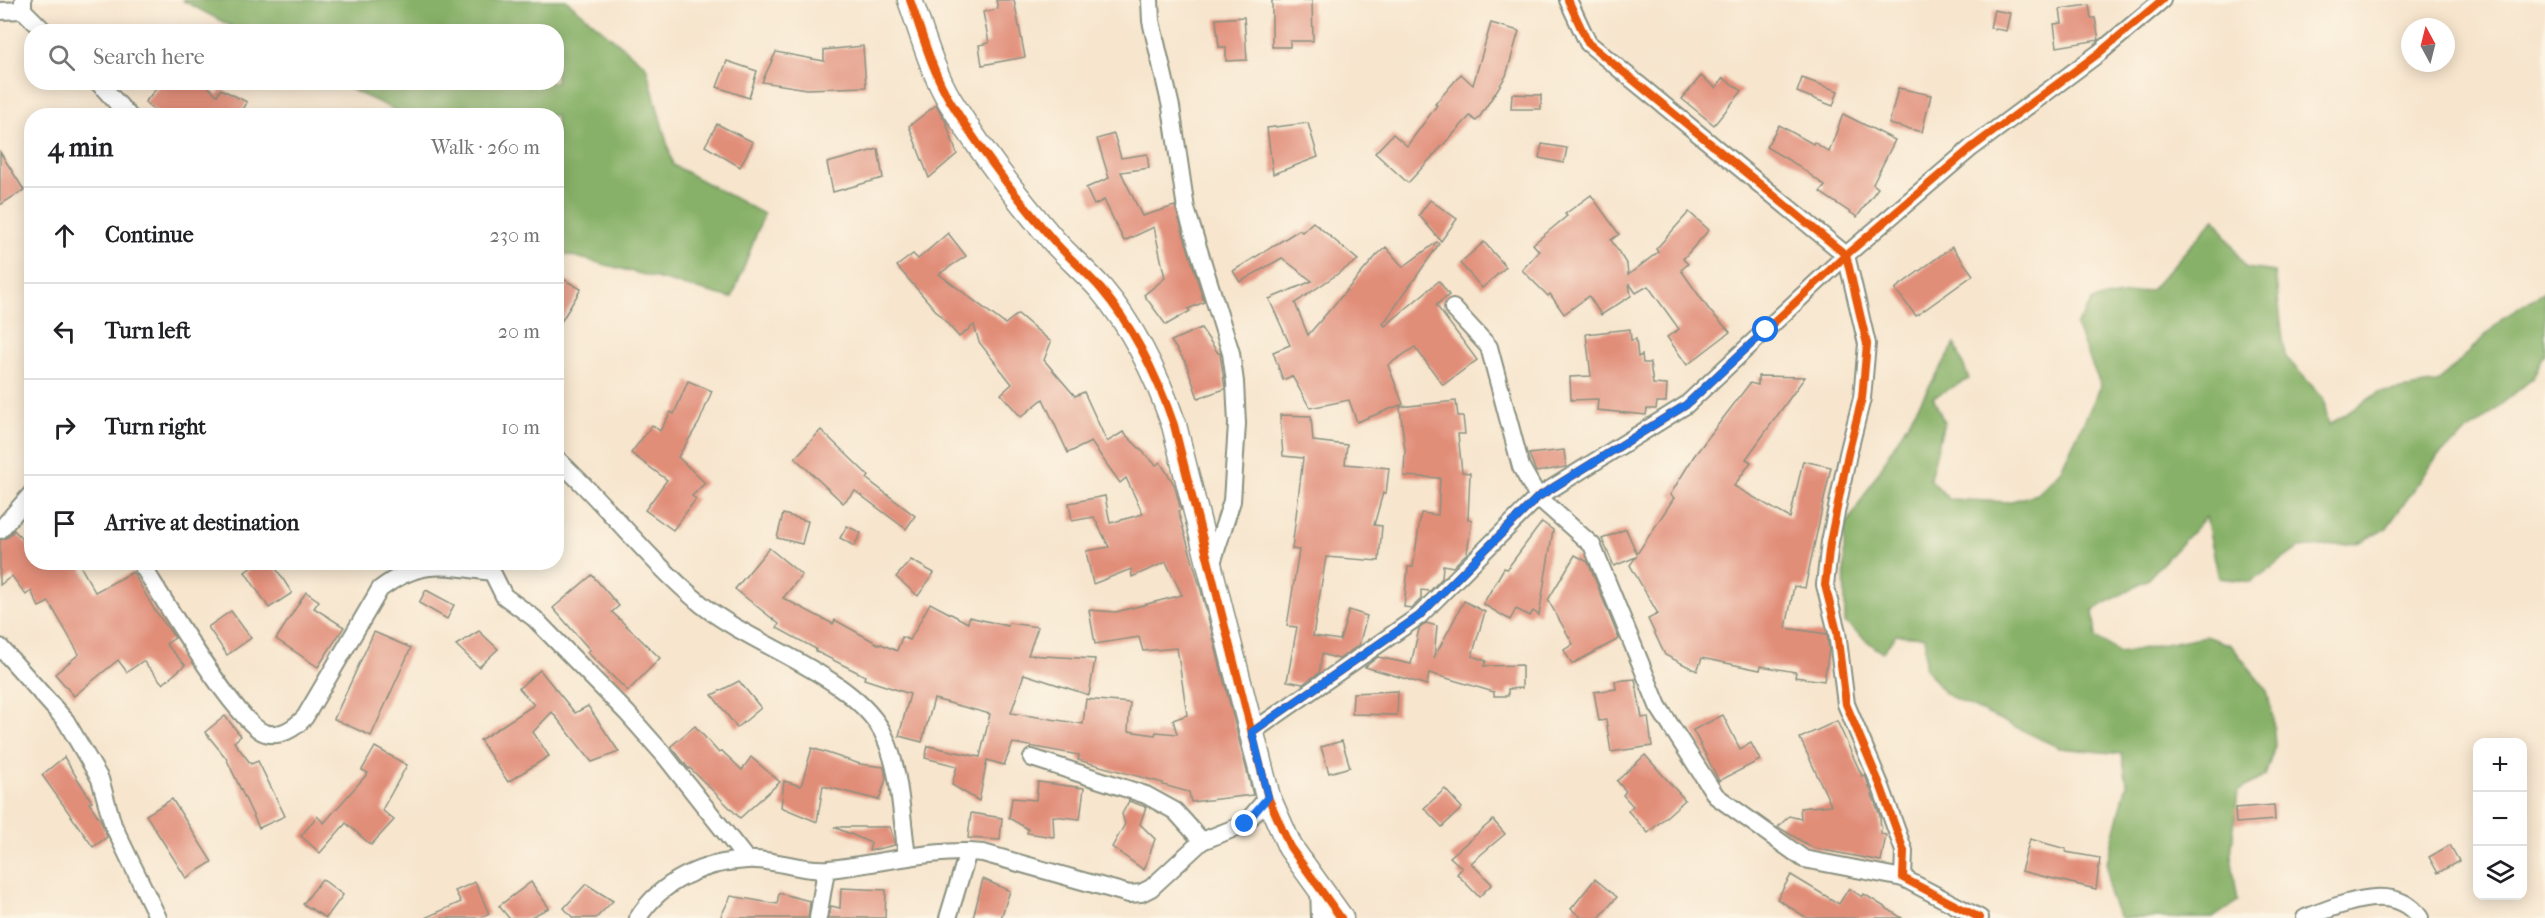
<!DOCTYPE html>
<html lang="en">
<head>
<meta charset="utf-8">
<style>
	:root { --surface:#fff; --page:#f6f6f6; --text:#202124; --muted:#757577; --line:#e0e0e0 }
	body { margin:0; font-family:"IM FELL French Canon",serif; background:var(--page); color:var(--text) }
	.controls { position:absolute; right:18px; bottom:18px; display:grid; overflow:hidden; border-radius:12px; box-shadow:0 3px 15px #0003 }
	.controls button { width:54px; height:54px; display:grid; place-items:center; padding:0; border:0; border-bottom:2px solid var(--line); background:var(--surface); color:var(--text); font:30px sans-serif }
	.compass { position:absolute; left:2401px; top:18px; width:54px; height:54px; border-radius:50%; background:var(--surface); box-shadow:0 3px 15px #0003; rotate:353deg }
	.stop { position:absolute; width:18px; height:18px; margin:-14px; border:4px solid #1a73e8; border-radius:50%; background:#fff }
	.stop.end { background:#1a73e8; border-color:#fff; box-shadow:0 2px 6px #0008 }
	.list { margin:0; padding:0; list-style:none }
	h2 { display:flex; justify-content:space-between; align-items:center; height:78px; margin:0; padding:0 24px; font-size:26px }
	h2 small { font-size:20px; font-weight:400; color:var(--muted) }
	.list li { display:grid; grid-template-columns:39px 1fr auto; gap:18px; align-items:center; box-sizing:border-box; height:96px; padding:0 24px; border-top:2px solid var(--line) }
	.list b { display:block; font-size:22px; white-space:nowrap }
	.list em { font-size:20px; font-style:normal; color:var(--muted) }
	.icon { flex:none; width:33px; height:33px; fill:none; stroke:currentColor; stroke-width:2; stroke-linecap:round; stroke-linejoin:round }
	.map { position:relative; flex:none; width:2545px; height:918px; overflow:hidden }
	.search { position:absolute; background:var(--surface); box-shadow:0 3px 15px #0003; left:24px; top:24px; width:540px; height:66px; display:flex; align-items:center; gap:15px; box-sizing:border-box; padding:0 21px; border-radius:24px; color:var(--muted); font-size:22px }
	.panel { position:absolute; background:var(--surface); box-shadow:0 3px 15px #0003; left:24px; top:108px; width:540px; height:462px; border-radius:24px }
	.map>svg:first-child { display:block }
	.forest { fill:#87b168; stroke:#53774e; stroke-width:1.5 }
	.building { fill:#e18e79 }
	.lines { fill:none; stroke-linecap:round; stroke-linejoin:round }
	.street-casing { stroke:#8b9180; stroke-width:20 }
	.secondary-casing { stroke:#8b9180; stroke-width:27 }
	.street { stroke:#fff; stroke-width:16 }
	.secondary { stroke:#fff; stroke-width:24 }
	.cycleway-casing { stroke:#fcf5e5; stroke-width:11 }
	.cycleway { stroke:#e8590c; stroke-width:8 }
	.route { stroke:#1a73e8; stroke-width:8 }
</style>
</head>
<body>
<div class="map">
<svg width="2545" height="918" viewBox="0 0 2545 918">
	<rect width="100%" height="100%" fill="#fcf5e5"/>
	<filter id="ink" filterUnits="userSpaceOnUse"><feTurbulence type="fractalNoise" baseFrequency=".0167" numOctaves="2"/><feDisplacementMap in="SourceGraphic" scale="12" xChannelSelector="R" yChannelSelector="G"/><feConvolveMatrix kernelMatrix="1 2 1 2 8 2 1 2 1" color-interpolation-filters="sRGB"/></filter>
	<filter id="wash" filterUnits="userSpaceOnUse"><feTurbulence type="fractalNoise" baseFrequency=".008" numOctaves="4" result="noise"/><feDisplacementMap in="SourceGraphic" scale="24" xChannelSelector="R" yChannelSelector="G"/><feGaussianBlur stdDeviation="1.35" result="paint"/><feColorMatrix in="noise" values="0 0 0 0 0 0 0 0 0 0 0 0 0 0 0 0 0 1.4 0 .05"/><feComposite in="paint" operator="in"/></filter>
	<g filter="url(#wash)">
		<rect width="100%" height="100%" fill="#f7e5cd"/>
		<!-- forest -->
		<g class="forest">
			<polygon points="182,0 566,0 646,66 673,165 764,214 732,298 557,252 556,116 406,115 337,83 556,82 556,32 240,31"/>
			<polygon points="2215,218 2246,268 2275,272 2285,356 2323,398 2329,425 2378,393 2437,383 2503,318 2545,291 2545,353 2532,379 2437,457 2386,529 2358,543 2299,548 2251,582 2219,578 2206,517 2146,581 2093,610 2096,637 2120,653 2205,636 2231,645 2267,691 2273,718 2275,746 2265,776 2238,791 2231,855 2238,901 2213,918 2120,918 2109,895 2107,862 2127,784 2122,754 2060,748 1945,694 1925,668 1925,637 1896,635 1882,653 1845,623 1844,529 1955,344 1969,379 1933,397 1944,422 1930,479 1949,499 2008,502 2037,494 2060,471 2101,386 2076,326 2093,300 2151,290"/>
		</g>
		<g id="blocks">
			<!-- building -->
			<g class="building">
				<polygon points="996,0 1014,0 1025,57 982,65 979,45 989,43 983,12 998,9"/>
				<polygon points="1272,0 1312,0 1313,41 1290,41 1290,47 1272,47"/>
				<polygon points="2089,5 2091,18 2095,18 2099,40 2057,47 2054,24 2062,23 2060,9"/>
				<polygon points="1994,10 2010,13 2006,31 1990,28"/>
				<polygon points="1244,17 1247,60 1226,61 1226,47 1219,47 1216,19"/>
				<polygon points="1491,23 1519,31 1506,76 1479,118 1476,121 1470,116 1408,183 1375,153 1393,134 1407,146 1437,105 1435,104 1461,74 1473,85"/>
				<polygon points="863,46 866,87 807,89 762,82 776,52 824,61 824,50"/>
				<polygon points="727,61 757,71 749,98 717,87"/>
				<polygon points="1701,76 1716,88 1723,78 1742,91 1714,125 1682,99"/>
				<polygon points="1802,78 1838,91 1833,106 1797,92"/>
				<polygon points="162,82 203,82 217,95 221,89 247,102 240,116 161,116 145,102"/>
				<polygon points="1898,88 1931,95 1922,132 1889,124"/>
				<polygon points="1512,94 1541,95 1541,109 1511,109"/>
				<polygon points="936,105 945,120 957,154 929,178 909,126"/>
				<polygon points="1843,114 1895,140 1873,184 1878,188 1857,217 1820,192 1825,186 1799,166 1766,147 1779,125 1813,144 1814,142 1829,152"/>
				<polygon points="1308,123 1318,157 1273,174 1267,128"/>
				<polygon points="717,124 753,142 740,167 705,146"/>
				<polygon points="1114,134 1121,158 1147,154 1149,168 1121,172 1142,216 1175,206 1204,302 1188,309 1190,311 1166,325 1144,295 1165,278 1154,227 1124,241 1104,200 1094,205 1086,188 1109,178 1097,139"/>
				<polygon points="1542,144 1567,148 1564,163 1539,158"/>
				<polygon points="878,149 883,178 833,192 827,163"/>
				<polygon points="0,152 24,190 0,205"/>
				<polygon points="1591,195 1619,234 1611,240 1627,265 1628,275 1658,252 1656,249 1689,212 1709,230 1683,259 1688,264 1681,270 1710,311 1730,332 1687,365 1667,337 1679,329 1648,286 1636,293 1629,283 1631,296 1601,315 1589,296 1564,314 1550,294 1548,296 1522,270 1539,251 1533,244 1567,216 1565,214"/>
				<polygon points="1430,200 1457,219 1441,241 1419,215"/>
				<polygon points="1313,222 1358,260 1295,303 1308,335 1377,255 1386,247 1403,267 1437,242 1439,244 1383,324 1385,326 1439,281 1449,295 1436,305 1477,360 1443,385 1415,347 1388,365 1403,404 1357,422 1349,400 1310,408 1292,376 1283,380 1273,352 1290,345 1269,299 1312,281 1282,258 1240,282 1233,271 1299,230 1302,232"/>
				<polygon points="948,233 966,256 939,274 1005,324 1018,314 1051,342 1044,360 1075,396 1084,392 1107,442 1123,432 1156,465 1160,462 1174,484 1181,510 1178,511 1201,590 1253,795 1191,802 1189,792 1163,785 1163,783 1078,760 1079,755 1013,743 1004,765 987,760 979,801 952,785 957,766 925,758 928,746 980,757 990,714 934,699 922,742 899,736 910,694 864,679 865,676 815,651 816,649 777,628 779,624 735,589 769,548 802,575 783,598 833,624 835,620 880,645 881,644 897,651 902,637 910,640 930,603 968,623 969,617 1008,626 1009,623 1038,627 1028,655 1095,659 1089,695 1024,674 1011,713 1083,724 1086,699 1130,703 1128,731 1155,735 1156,732 1177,734 1173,720 1187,715 1177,648 1143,651 1139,637 1095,644 1089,610 1116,612 1182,595 1166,562 1132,577 1131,569 1093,584 1086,551 1109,547 1094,517 1072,521 1069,503 1105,496 1110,523 1143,514 1126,478 1120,483 1091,442 1068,453 1043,399 1021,417 1001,394 1012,384 979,342 974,325 959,337 897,266 913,254 918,259"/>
				<polygon points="1484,242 1506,267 1482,288 1460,263"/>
				<polygon points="1952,247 1973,275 1916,316 1895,289"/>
				<polygon points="556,275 581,289 556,330"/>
				<polygon points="1201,328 1218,353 1220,353 1225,389 1198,398 1186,363 1171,341"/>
				<polygon points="1630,329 1631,340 1636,339 1638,357 1642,355 1643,363 1650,363 1653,384 1667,385 1666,402 1657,402 1656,409 1647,409 1646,415 1597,410 1598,399 1571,400 1570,377 1591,376 1586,334"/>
				<polygon points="1758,376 1805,377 1746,459 1751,462 1734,486 1790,518 1803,461 1831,467 1805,588 1794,586 1786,628 1827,634 1829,650 1824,681 1795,677 1796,672 1761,666 1760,670 1702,658 1697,671 1665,655 1648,619 1658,614 1630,565 1636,557 1614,566 1602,539 1626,529 1637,554 1674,498 1670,495 1694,456 1750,383 1758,385"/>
				<polygon points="688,381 712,391 699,423 678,457 705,483 692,496 696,499 673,530 645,510 667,480 631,453 652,425 660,431 671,412 674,414"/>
				<polygon points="1456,401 1458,416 1463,416 1465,434 1458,434 1462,472 1470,473 1468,519 1472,520 1467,553 1453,567 1443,565 1442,578 1430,591 1421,590 1421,599 1412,608 1404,607 1408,567 1413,567 1421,513 1438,515 1440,478 1404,476 1405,451 1400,407"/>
				<polygon points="1280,415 1311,416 1313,441 1347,445 1345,464 1389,468 1386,494 1383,493 1374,525 1382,526 1379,561 1326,557 1313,636 1340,640 1349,610 1367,616 1359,645 1339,659 1322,654 1319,673 1303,684 1287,681 1297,627 1287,626 1299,550 1292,549 1303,458 1283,456"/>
				<polygon points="821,430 869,476 867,479 915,516 906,529 855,491 843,503 795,458"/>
				<polygon points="1564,450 1566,467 1536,472 1529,454"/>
				<polygon points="783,514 808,521 802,544 777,538"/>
				<polygon points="1542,522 1553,530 1539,615 1533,611 1530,616 1516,609 1510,620 1483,604 1504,568 1507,569"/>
				<polygon points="847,526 861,533 854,546 840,538"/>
				<polygon points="14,530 32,549 32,562 78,562 95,592 133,572 154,609 175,638 166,644 185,665 163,684 143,661 127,672 118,660 74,696 55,674 79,654 49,602 39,607 31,591 26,595 12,576 0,585 0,540 8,537"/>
				<polygon points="1575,555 1588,562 1619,639 1572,664 1564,650 1573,644 1548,600"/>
				<polygon points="911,560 934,573 918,596 896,577"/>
				<polygon points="259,562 272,562 292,593 269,608 245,572"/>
				<polygon points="592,575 619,606 612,612 660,658 628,691 587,652 590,650 553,608"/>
				<polygon points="426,590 454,605 447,619 419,603"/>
				<polygon points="306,592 319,601 314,608 344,627 318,667 276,639"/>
				<polygon points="1464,601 1485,612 1472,656 1486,661 1484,666 1522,665 1522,688 1508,689 1508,696 1494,696 1494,692 1429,673 1427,685 1365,667 1378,657 1411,664 1419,629 1426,623 1437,626 1434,658"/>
				<polygon points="231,611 251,638 227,655 208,627"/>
				<polygon points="479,631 498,649 479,667 456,645"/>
				<polygon points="374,632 411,648 371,736 334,719"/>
				<polygon points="540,670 575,713 588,706 619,752 592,762 552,712 533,732 549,756 508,782 480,740 534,705 519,688"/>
				<polygon points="1635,679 1642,718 1648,717 1652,746 1611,752 1606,720 1599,721 1594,692 1616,689 1615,681"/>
				<polygon points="739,681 761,708 737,728 712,695"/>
				<polygon points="1398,691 1397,715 1352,714 1353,693"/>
				<polygon points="1723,715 1740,749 1751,743 1760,760 1719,781 1693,730"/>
				<polygon points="225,716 241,736 234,742 251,764 258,761 285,816 259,828 226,758 205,732"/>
				<polygon points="1837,721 1862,776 1865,775 1880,816 1881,834 1886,835 1881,861 1813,848 1778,827 1789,816 1801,819 1800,808 1831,805 1800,738"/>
				<polygon points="695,726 719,753 722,751 742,770 751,757 780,782 740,818 690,768 689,769 671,746"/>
				<polygon points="1342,741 1350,767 1329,773 1321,747"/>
				<polygon points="375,747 407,765 382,810 394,820 371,845 346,823 320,853 301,836 317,816 324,823 368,773 362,770"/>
				<polygon points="812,748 860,764 884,767 886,779 879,800 823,786 817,822 781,807 784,781 801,786"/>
				<polygon points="1645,755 1685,800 1648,833 1628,811 1633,806 1623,795 1626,791 1617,781"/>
				<polygon points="64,757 92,802 89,803 100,819 107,837 93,847 42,775"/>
				<polygon points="1038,782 1084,788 1080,819 1053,816 1054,837 1027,833 1028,829 1009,818 1012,798 1036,800"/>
				<polygon points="1445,789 1462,808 1442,827 1424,808"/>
				<polygon points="172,799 212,862 186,878 146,815"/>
				<polygon points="1129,801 1146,807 1140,824 1155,839 1144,870 1112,847 1125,824 1122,814"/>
				<polygon points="2274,805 2275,820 2236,823 2235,808"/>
				<polygon points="971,813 1002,818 1000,840 968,838"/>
				<polygon points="1493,820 1505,834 1471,863 1492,884 1479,897 1457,874 1462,868 1450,857"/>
				<polygon points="834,827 890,827 895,845 869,851 871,843"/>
				<polygon points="2030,839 2066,849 2066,852 2100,858 2096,889 2021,871"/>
				<polygon points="2450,845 2459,861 2438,873 2429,857"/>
				<polygon points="1791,875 1839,904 1849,888 1862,897 1864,894 1902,918 1807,918 1777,899"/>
				<polygon points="322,879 343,895 326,918 303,904"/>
				<polygon points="983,879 1010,891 1001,918 973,918"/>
				<polygon points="1595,879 1617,897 1599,918 1582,918 1571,909"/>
				<polygon points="475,882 489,914 480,918 425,918 461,902 455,891"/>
				<polygon points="531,882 549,908 529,918 509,918 499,906"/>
				<polygon points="586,884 613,901 596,918 573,918 564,908"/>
				<polygon points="841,888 886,890 885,918 829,918 831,906 840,908"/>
				<polygon points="779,893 810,901 808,918 720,918 731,896 777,904"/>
			</g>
		</g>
	</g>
	<g filter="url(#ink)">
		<use href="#blocks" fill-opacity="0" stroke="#8b9180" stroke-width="1.5"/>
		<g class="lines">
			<defs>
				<g id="street">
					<polyline points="23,0 23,10 45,32"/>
					<polyline points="1150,0 1151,21 1171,107 1186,209 1231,353 1235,382 1237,424 1232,501 1210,569"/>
					<polyline points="1568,0 1588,43 1846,255 1867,344 1862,398 1848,454 1830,542 1825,585 1837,632 1846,704 1881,787 1904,851 1903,878 1980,918"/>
					<polyline points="0,11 23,10"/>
					<polyline points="98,82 129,116"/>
					<polyline points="1453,308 1489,347 1521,467 1538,497 1592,545 1658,706 1716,796 1804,859 1903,878"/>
					<path d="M556,458C607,505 648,560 701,604C751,645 850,674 882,731C901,768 901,816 907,856"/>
					<polyline points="0,530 32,493"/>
					<path d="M140,562C160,593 237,725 265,733C280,738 295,728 305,717L380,589C422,558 443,566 492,572L504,596L534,618L627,713L665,756L747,860"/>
					<polyline points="0,647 66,721 100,779 113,825 158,918"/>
					<polyline points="1252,732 1419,616 1538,497 1686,405 1846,255 1971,148 2099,53 2162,0"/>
					<polyline points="1032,758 1146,795 1175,811 1202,841"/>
					<polyline points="1319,887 1320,918"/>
					<path d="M638,918C661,881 704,862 747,860C774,858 802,872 829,869C881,864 931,848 983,853L1129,894L1141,893L1151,888L1202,841L1245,824L1268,797"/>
					<polyline points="818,918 826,870"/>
					<polyline points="948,918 968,852"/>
					<path d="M2305,918C2339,905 2395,880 2420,918"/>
				</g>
				<path id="secondary" d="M910,0C922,33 932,71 950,101C980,150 1016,197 1053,240C1068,257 1086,272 1101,289C1135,329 1157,376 1174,425L1268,797L1290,847L1341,918"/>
			</defs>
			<!-- street casing -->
			<use href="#street" class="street-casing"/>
			<!-- secondary casing -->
			<use href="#secondary" class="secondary-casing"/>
			<!-- street -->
			<use href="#street" class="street"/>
			<!-- secondary -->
			<use href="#secondary" class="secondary"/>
			<defs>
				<g id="cycleway">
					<path d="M910,0C922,33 932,71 950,101C980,150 1016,197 1053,240C1068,257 1086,272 1101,289C1135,329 1157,376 1174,425L1268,797L1290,847L1341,918"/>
					<polyline points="1568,0 1588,43 1846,255 1867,344 1862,398 1848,454 1830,542 1825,585 1837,632 1846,704 1881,787 1904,851 1903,878 1980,918"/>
					<polyline points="1252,732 1419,616 1538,497 1686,405 1846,255 1971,148 2099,53 2162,0"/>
				</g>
			</defs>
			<!-- cycleway casing -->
			<use href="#cycleway" class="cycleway-casing"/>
			<!-- cycleway -->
			<use href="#cycleway" class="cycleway"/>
		</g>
	</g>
	<g class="lines" filter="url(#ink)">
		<!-- route -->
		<polyline class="route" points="1245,824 1268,797 1252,732 1419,616 1538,497 1686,405 1766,330"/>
	</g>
</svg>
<div class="controls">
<button>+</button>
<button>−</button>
<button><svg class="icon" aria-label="layers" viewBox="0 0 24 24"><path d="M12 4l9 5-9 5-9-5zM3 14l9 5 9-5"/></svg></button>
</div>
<svg class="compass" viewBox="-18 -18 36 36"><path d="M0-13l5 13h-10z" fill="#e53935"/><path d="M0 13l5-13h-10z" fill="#757577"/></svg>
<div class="stop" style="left:1766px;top:330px"></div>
<div class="stop end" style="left:1245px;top:824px"></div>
<div class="search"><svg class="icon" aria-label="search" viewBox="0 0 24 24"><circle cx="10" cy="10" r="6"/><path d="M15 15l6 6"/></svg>Search here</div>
<section class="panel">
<h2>4 min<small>Walk · 260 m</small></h2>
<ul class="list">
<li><svg class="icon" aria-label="ahead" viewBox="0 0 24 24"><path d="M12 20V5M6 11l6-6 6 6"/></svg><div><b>Continue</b></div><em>230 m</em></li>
<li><svg class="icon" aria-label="left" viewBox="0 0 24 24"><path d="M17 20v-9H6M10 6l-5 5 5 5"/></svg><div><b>Turn left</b></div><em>20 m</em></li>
<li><svg class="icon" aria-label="right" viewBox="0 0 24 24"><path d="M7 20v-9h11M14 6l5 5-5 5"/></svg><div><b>Turn right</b></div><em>10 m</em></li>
<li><svg class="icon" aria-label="arrive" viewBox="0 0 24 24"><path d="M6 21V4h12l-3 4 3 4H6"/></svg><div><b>Arrive at destination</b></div></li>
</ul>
</section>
</div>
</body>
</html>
